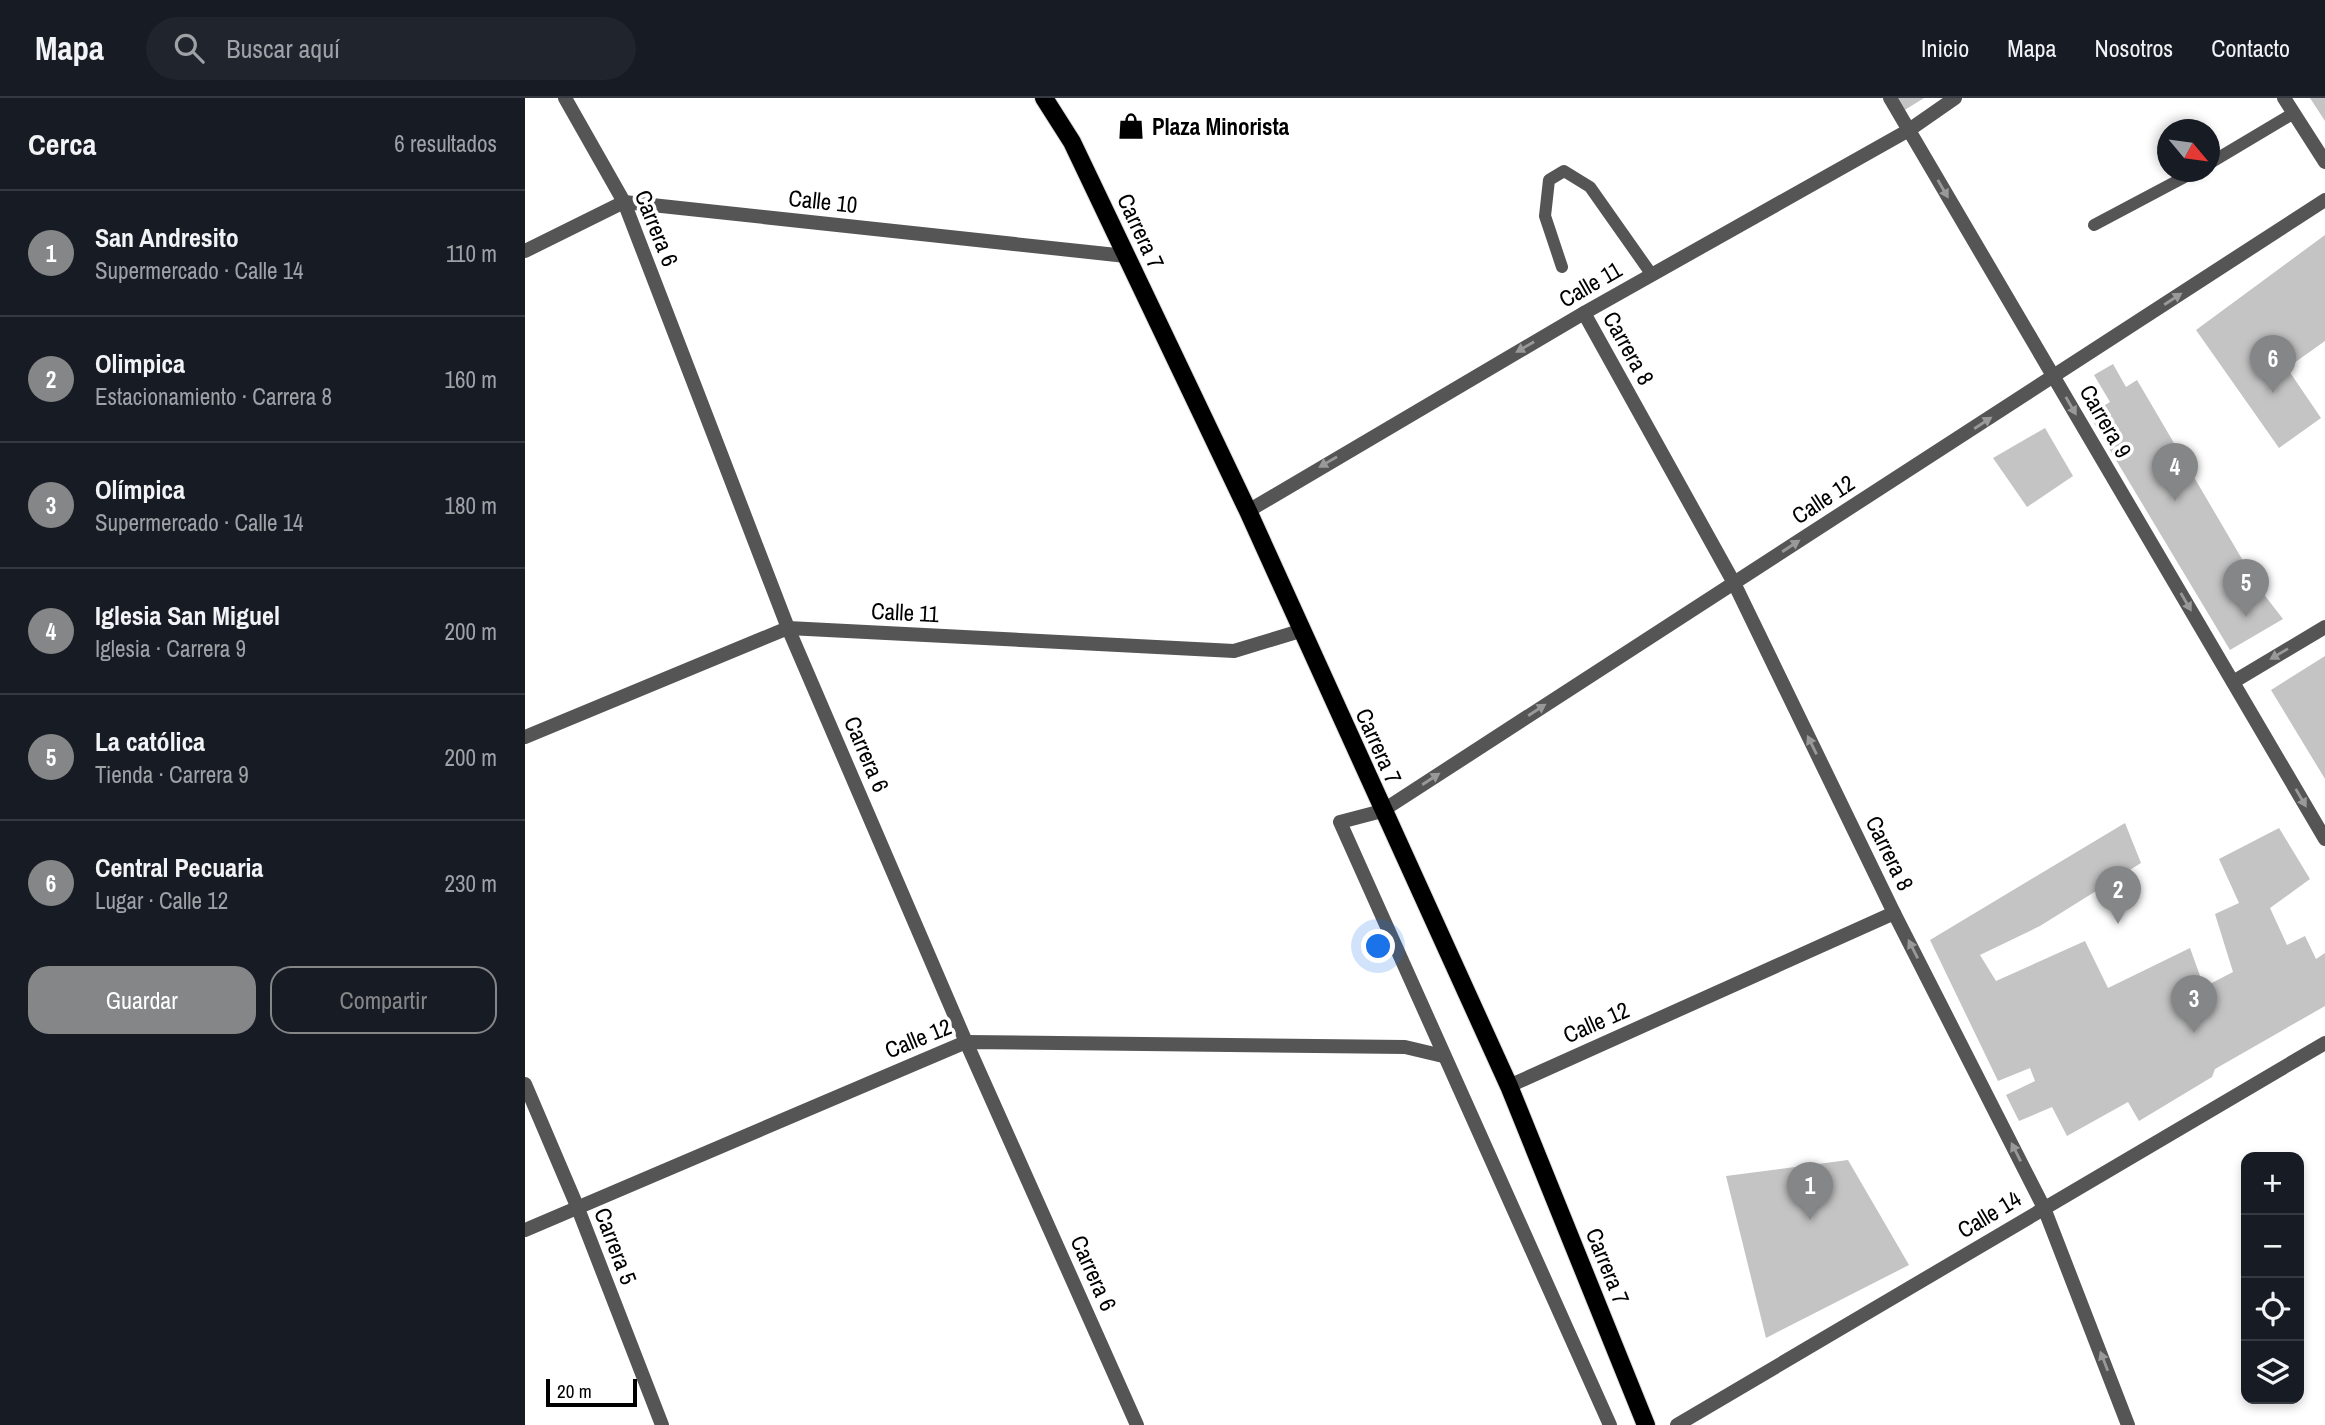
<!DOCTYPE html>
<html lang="es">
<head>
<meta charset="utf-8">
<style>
	:root { --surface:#171b24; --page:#20242c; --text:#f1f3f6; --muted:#9ea1a6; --line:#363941; --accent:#858687 }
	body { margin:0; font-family:"Archivo Narrow",sans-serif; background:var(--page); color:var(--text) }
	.controls { position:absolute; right:21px; bottom:21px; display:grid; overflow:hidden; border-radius:14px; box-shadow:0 4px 10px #0003 }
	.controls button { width:63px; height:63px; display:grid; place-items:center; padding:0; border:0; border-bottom:2px solid var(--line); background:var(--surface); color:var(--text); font:35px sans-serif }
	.compass { position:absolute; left:1632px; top:21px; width:63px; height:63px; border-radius:50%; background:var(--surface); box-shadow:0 4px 10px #0003; rotate:119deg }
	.scale { position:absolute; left:21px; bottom:18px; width:91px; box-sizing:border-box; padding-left:7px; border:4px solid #000; border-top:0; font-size:19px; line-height:24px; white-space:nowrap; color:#000; -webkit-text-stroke:5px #fff; paint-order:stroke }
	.you { position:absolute; left:854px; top:849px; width:24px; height:24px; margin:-18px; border:5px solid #fff; border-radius:50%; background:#1a73e8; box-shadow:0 0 0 10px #1a73e833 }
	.badge { display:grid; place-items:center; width:46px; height:46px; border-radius:50%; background:var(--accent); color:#fff; font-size:23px; font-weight:700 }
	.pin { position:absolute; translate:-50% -58px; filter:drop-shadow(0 2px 4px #0008) }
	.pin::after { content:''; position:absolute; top:37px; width:24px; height:21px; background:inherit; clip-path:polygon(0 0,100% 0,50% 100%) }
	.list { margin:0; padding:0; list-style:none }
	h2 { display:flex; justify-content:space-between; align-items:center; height:91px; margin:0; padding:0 28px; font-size:30px }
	h2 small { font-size:23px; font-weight:400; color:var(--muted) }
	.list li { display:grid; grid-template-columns:46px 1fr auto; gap:21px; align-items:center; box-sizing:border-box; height:126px; padding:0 28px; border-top:2px solid var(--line) }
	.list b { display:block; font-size:26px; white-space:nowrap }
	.list p { margin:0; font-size:23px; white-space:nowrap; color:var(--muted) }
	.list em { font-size:23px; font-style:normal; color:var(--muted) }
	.actions { display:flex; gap:14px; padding:21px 28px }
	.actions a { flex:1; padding:16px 0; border:2px solid var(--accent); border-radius:21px; text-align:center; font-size:24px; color:var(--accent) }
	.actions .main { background:var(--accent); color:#fff }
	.icon { flex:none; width:38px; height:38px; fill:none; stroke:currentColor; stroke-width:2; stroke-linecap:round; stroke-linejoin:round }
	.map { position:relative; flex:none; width:1800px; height:1327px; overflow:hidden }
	header { display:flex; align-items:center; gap:42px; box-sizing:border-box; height:98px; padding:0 35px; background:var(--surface); border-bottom:2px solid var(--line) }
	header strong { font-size:33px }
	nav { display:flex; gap:38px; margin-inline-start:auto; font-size:24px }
	.search { width:490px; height:63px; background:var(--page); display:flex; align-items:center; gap:18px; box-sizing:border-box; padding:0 24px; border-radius:38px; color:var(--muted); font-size:26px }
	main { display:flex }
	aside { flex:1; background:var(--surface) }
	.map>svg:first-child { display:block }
	.building { fill:#c4c4c4 }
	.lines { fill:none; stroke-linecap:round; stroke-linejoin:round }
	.primary-casing { stroke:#dbdbdb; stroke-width:20 }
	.lane { stroke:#555; stroke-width:12 }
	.street { stroke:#555; stroke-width:14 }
	.primary { stroke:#000; stroke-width:18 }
	.oneway { fill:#999 }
	.labels { text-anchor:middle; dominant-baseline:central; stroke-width:7; stroke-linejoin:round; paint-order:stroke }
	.poi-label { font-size:23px; font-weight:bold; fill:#000; stroke:#fff; text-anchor:start }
	.street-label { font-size:23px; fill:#000; stroke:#fff }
</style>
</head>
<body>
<header>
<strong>Mapa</strong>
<div class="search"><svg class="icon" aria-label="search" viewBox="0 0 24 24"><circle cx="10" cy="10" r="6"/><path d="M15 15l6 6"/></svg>Buscar aquí</div>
<nav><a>Inicio</a><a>Mapa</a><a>Nosotros</a><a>Contacto</a></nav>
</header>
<main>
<aside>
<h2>Cerca<small>6 resultados</small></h2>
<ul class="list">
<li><span class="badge">1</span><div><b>San Andresito</b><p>Supermercado · Calle 14</p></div><em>110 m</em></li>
<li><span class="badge">2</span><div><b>Olimpica</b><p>Estacionamiento · Carrera 8</p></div><em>160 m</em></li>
<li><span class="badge">3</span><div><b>Olímpica</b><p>Supermercado · Calle 14</p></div><em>180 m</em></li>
<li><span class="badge">4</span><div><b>Iglesia San Miguel</b><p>Iglesia · Carrera 9</p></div><em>200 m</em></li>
<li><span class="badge">5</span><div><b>La católica</b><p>Tienda · Carrera 9</p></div><em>200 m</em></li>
<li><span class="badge">6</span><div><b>Central Pecuaria</b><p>Lugar · Calle 12</p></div><em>230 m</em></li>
</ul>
<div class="actions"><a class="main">Guardar</a><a>Compartir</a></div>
</aside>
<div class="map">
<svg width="1800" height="1327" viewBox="0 0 1800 1327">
	<rect width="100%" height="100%" fill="#fff"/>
	<!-- building -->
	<g class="building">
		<polygon points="1366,0 1399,0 1375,15"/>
		<polygon points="1785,0 1800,0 1800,23"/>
		<polygon points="1800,137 1800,243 1762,270 1796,320 1754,350 1671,232"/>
		<polygon points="1588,266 1601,289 1612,282 1734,490 1758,521 1705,552 1564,317 1585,304 1569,277"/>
		<polygon points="1520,330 1548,378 1502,409 1468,360"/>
		<polygon points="1800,558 1800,681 1746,592"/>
		<polygon points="1600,725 1616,765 1515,828 1455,857 1471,883 1560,843 1583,890 1665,850 1679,889 1708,874 1690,816 1714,805 1694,761 1754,730 1785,781 1745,810 1762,847 1780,838 1791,861 1800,855 1800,908 1690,971 1687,979 1614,1023 1603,1004 1542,1038 1527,1009 1494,1023 1481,997 1510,983 1505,970 1473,983 1405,842"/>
		<polygon points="1323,1062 1384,1167 1241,1240 1201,1078"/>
	</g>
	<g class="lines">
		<defs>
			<polyline id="primary" points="519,0 547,44 723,413 984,988 1121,1327"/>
		</defs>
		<!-- primary casing -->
		<use href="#primary" class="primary-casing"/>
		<!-- lane -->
		<g class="lane">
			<polyline points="1685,65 1769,15"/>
			<polyline points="1569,127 1669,74"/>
			<polyline points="1037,169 1020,118 1024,82 1039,73 1065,89 1127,177"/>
		</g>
		<!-- street -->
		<g class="street">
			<polyline points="40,0 99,104 263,530 441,944 612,1327"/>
			<polyline points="1365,0 1800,741"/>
			<polyline points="1759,0 1800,64"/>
			<polyline points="0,153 99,104 601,158"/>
			<polyline points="1059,215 1209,485 1369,815 1519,1110 1603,1327"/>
			<polyline points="723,413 1059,215 1384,32 1430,0"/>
			<polyline points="1708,584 1800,529"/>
			<polyline points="0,639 263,530 709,553 775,533"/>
			<polyline points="0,986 52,1108 137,1327"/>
			<polyline points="984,988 1369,815"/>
			<polyline points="0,1132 441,944 880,949 918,958"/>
			<polyline points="1085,1327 815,724 857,713 1800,102"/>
			<polyline points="1152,1327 1800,945"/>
		</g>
		<!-- primary -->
		<use href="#primary" class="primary"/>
	</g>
	<!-- one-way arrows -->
	<defs><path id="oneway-solid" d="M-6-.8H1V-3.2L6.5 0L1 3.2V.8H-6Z" transform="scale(1.75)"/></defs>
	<g class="oneway">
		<use href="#oneway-solid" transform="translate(1418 91) rotate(60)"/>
		<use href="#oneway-solid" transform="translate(1648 201) rotate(-33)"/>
		<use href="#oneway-solid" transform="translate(1000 249) rotate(150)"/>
		<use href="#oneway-solid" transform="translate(1546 308) rotate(60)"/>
		<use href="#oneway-solid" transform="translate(1458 325) rotate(-33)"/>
		<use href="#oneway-solid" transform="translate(803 364) rotate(150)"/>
		<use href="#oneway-solid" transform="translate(1266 448) rotate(-33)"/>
		<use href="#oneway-solid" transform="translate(1661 504) rotate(60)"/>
		<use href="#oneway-solid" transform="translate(1754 556) rotate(149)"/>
		<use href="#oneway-solid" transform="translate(1012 612) rotate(-33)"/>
		<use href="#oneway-solid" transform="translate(1287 647) rotate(-116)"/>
		<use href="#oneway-solid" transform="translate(906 681) rotate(-33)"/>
		<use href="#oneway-solid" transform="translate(1776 700) rotate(60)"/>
		<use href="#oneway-solid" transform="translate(1388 851) rotate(-117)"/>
		<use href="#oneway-solid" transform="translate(1491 1054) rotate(-117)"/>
		<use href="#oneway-solid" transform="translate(1579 1263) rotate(-111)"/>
	</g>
	<!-- icons -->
	<defs>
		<symbol id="shop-bare" viewBox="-9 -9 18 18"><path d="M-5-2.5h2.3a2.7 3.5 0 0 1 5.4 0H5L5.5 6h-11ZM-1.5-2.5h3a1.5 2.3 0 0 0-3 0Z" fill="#000" stroke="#fff" stroke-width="2.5" paint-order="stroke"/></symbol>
	</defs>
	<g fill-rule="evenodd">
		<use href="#shop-bare" x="587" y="9" width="38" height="38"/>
	</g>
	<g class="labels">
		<!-- poi labels -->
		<g class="poi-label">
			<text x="627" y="28">Plaza Minorista</text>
		</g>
		<!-- street labels -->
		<g class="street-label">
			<text transform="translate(298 103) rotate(6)">Calle 10</text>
			<text transform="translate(132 130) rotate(68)">Carrera 6</text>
			<text transform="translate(616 133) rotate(65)">Carrera 7</text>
			<text transform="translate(1065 186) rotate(-30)">Calle 11</text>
			<text transform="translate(1104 250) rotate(61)">Carrera 8</text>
			<text transform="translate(1581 323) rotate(60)">Carrera 9</text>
			<text transform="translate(1298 401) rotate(-33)">Calle 12</text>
			<text transform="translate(380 514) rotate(3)">Calle 11</text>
			<text transform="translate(854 648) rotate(66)">Carrera 7</text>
			<text transform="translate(342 656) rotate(67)">Carrera 6</text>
			<text transform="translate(1365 755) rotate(64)">Carrera 8</text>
			<text transform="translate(1071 924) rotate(-24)">Calle 12</text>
			<text transform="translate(393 940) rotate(-22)">Calle 12</text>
			<text transform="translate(1464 1116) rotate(-31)">Calle 14</text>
			<text transform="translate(91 1148) rotate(69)">Carrera 5</text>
			<text transform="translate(1083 1168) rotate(68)">Carrera 7</text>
			<text transform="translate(569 1175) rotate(66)">Carrera 6</text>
		</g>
	</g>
</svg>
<div class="controls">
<button>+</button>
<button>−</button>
<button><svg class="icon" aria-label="locate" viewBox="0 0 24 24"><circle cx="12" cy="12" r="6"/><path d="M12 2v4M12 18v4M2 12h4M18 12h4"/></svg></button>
<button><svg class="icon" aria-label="layers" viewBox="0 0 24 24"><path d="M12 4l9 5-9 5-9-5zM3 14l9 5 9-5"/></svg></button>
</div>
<svg class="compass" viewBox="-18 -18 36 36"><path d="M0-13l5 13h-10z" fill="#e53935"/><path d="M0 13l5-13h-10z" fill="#9ea1a6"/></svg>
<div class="scale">20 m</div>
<div class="you"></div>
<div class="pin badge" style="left:1285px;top:1122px">1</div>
<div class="pin badge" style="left:1593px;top:826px">2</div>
<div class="pin badge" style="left:1669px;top:935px">3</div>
<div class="pin badge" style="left:1650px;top:403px">4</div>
<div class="pin badge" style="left:1721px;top:519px">5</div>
<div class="pin badge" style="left:1748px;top:295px">6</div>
</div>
</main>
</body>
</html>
